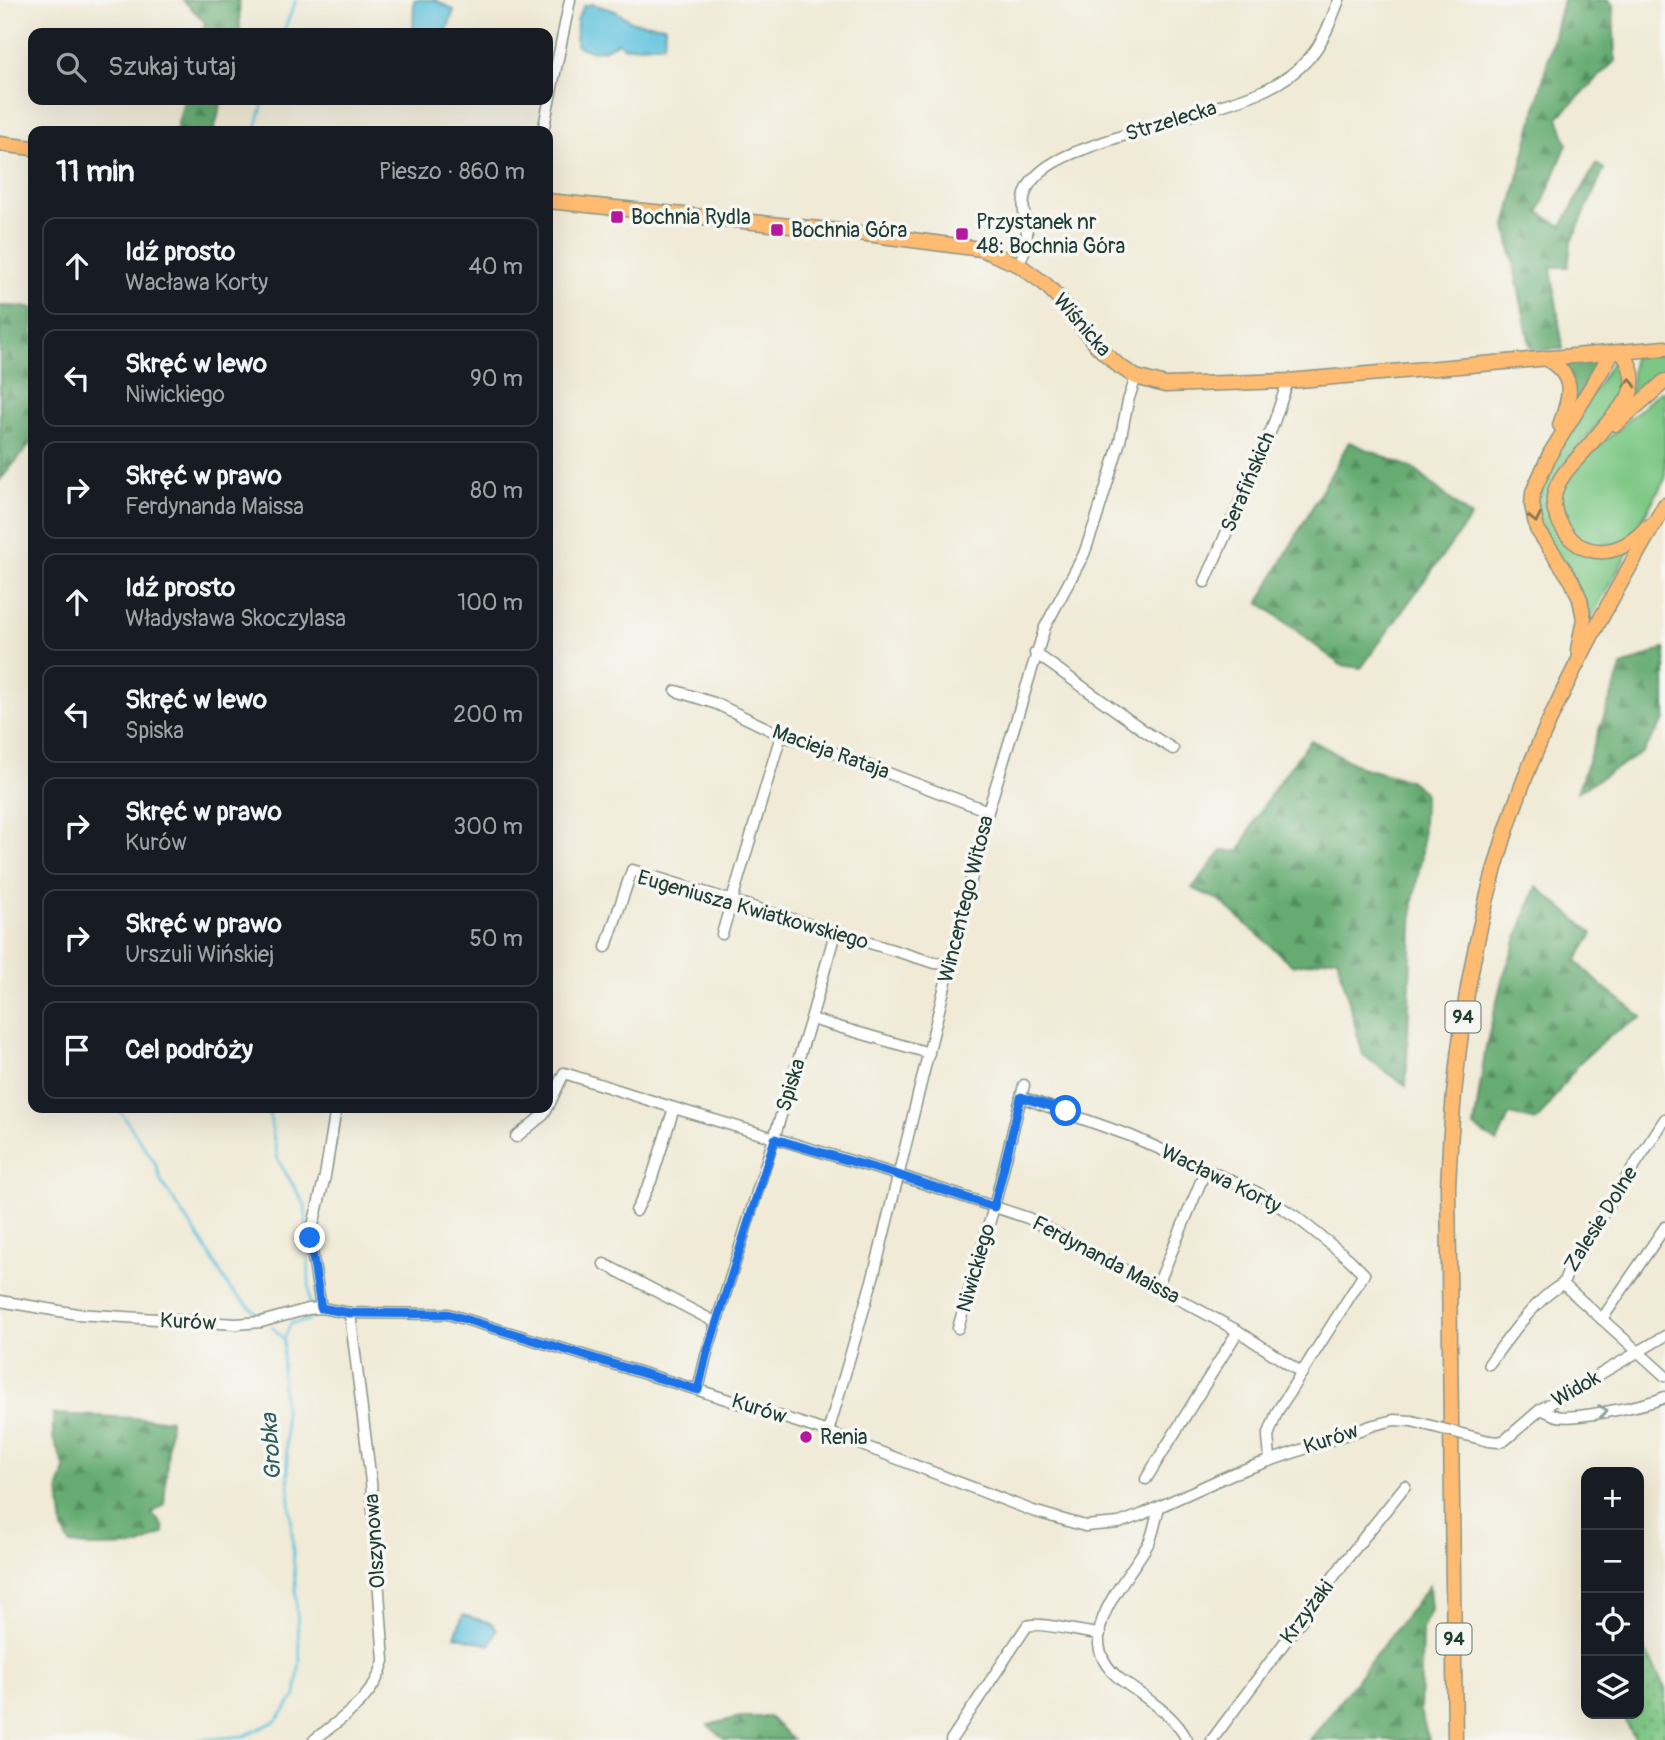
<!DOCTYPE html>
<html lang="pl">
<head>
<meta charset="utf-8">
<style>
	:root { --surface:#171b24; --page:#20242c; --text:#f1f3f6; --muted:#9ea1a6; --line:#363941 }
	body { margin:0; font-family:Pangolin,sans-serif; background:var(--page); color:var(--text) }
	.controls { position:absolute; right:21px; bottom:21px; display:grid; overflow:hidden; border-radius:14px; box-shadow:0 7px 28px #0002 }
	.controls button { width:63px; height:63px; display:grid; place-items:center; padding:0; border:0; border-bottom:2px solid var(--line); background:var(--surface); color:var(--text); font:35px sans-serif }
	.stop { position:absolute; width:21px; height:21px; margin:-16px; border:5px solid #1a73e8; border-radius:50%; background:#fff }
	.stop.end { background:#1a73e8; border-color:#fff; box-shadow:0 2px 7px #0008 }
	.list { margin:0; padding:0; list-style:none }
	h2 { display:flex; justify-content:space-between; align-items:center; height:91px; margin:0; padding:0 28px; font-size:30px }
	h2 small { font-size:23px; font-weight:400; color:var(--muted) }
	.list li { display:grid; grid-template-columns:46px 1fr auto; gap:21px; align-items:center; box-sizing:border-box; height:98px; margin:0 14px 14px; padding:0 14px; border:2px solid var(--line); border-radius:14px }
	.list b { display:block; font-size:26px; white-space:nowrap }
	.list p { margin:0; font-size:23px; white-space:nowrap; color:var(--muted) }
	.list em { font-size:23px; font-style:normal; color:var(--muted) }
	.icon { flex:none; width:38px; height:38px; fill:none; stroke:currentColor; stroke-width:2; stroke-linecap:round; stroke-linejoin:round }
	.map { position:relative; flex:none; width:1665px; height:1740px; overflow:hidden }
	.search { position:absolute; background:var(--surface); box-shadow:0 7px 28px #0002; left:28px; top:28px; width:525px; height:77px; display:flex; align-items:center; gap:18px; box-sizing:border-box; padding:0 24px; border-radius:14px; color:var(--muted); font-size:26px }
	.panel { position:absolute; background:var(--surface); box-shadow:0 7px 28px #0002; left:28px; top:126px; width:525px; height:987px; border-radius:14px }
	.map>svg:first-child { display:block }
	.green { fill:#7dc784; stroke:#4e825c; stroke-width:2 }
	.forest { fill:url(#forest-firs); stroke:#427453; stroke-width:2 }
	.garden { fill:url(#garden-dots); stroke:#4e825c; stroke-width:2 }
	.water { fill:#5fc2dd; stroke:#3f8088; stroke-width:2 }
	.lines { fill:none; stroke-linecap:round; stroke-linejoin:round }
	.stream { stroke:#5fc2dd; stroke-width:2.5 }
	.minor-casing { stroke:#889485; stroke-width:13 }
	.major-casing { stroke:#889485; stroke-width:17 }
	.minor { stroke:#fff; stroke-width:10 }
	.major { stroke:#ffbb71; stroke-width:14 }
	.minor-bridge-casing { stroke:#889485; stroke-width:13; stroke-linecap:butt }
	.minor-bridge { stroke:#fff; stroke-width:10 }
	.oneway { stroke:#84764f }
	.oneway2 { stroke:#8f9e9a }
	.route { stroke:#1a73e8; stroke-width:9 }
	.poi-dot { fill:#b5179e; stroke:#f6f6f2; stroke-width:2.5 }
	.labels { text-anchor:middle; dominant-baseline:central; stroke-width:7; stroke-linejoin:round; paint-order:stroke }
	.shield { fill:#f6f6f2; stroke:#60746d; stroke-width:2 }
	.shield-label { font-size:19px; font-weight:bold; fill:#1f3d34 }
	.street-label { font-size:21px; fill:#1f3d34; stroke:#f6f6f2 }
	.poi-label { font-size:21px; fill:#1f3d34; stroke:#f6f6f2; text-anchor:start }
	.water-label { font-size:23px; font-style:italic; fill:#2f5e5e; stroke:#f6f6f2 }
</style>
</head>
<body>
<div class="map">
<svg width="1665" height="1740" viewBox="0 0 1665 1740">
	<defs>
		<pattern id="forest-firs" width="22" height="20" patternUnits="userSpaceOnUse" patternTransform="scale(1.75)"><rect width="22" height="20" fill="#66ac72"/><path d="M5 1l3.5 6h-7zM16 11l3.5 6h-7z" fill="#538d5e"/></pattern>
		<pattern id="garden-dots" width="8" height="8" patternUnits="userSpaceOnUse" patternTransform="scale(1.75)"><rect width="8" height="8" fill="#7dc784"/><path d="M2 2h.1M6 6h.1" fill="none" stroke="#66a36d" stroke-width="1.8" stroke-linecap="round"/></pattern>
	</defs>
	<rect width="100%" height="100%" fill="#f6f6f2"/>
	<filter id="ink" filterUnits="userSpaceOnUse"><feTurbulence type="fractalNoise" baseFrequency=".0143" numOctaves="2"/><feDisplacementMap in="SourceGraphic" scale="14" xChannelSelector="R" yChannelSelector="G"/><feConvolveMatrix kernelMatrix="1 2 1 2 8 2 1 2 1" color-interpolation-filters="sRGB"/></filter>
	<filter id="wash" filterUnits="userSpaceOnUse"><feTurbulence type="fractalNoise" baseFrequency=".00686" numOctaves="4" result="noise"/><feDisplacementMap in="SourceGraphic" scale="28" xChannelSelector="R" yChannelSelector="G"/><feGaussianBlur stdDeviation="1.57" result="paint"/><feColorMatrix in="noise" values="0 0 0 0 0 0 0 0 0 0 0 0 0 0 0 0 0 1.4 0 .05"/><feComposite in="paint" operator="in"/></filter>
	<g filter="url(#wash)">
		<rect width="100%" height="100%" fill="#f0ead6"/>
		<!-- green -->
		<g class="green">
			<polygon points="1665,354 1665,375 1630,403 1633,357"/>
			<path d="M1614,359C1626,367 1627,379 1625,392L1562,466L1551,519L1561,537L1629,551L1588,623C1576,598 1536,531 1537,505C1537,471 1595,391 1614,359Z"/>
			<polygon points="1661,391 1665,393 1665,479 1634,534 1622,542 1595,546 1576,538 1559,514 1561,485 1579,464"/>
		</g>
		<!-- forest -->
		<g class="forest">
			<polygon points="183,0 239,0 240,33 202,33 205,22"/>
			<polygon points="1563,0 1608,0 1613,5 1615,61 1558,117 1567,144 1539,212 1562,226 1596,164 1604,169 1571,243 1568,267 1551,267 1563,349 1531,350 1506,226"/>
			<polygon points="184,100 222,100 214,131 176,131"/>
			<polygon points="0,306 30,307 33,309 33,441 0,480"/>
			<polygon points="1597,360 1599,365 1572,406 1559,362"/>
			<polygon points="1349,442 1414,469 1471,517 1361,668 1341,665 1259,602"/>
			<polygon points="1665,648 1665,719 1643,752 1577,792 1622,666"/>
			<path d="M1311,740L1360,767L1409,780L1424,792L1422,855L1413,901L1406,1086L1363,1055L1337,957L1293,966L1219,900L1192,888L1222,851H1240C1260,806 1281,778 1311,740Z"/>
			<polygon points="1536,886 1593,934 1576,961 1601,985 1642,1017 1609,1036 1580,1062 1537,1121 1509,1115 1497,1143 1474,1127 1486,1046 1502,980"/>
			<polygon points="53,1414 170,1420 164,1505 152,1513 163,1526 164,1533 138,1546 93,1547 70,1544 63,1529 61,1510 59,1488 65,1469 53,1438"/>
			<polygon points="1429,1586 1431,1610 1422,1629 1420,1711 1429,1740 1310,1740"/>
			<polygon points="740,1717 769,1717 793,1740 725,1740 708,1725"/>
		</g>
		<!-- garden -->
		<polygon class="garden" points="1639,1638 1665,1689 1665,1740 1636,1740 1621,1714 1639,1714"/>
		<!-- water -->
		<g class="water">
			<polygon points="414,0 435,0 454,10 446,33 413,33"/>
			<path d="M592,4L615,11L633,22L665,26L664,44L624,47L618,42C604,52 591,54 576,45L577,20L584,6Z"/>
			<polygon points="463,1615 491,1623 497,1630 490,1645 455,1636"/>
		</g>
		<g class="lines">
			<!-- stream -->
			<g class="stream">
				<polyline points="283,33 296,0"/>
				<polyline points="255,131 264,100"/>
				<polyline points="118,1108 155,1163 162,1183 204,1245 230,1289 259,1315"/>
				<polyline points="268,1108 278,1160 305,1205 307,1232"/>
				<polyline points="308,1256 310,1306"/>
				<polyline points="272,1327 284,1339"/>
				<polyline points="197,1740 244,1736 276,1721 296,1696 300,1659 282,1377 284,1339 291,1323 308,1321 311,1312"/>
			</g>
		</g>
	</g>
	<g filter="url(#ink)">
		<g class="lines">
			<defs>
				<g id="minor">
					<polyline points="543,131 570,0"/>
					<path d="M1019,265C1023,255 1027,245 1027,234C1026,217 1019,204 1028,187C1039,167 1064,156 1084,149C1121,135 1159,125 1197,113C1238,100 1281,91 1310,57C1324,41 1331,20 1339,0"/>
					<polyline points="1205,582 1272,428 1288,381"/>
					<polyline points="1035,653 1146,732 1173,749"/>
					<polyline points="676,691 717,704 785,737 806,742 988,811"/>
					<polyline points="722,934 781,735"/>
					<polyline points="606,947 632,870 935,963 950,964"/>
					<polyline points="811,1019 929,1053"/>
					<polyline points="1021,1097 1131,1136 1258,1193 1295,1216 1349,1259 1364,1274 1277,1412 1268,1436 1270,1459"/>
					<polyline points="548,1107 564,1073 674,1108 898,1175 1028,1218 1238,1331 1302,1373"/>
					<polyline points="516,1137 542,1116 547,1108"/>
					<polyline points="636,1211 651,1181 674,1108"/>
					<polyline points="604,1264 717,1323"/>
					<polyline points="1563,1284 1571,1263 1665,1119"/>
					<polyline points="1563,1284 1665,1376"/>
					<polyline points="1157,1287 1204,1174 1209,1172"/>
					<polyline points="0,1301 77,1314 236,1324 261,1322 308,1309 321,1308 350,1313 448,1314 698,1390 828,1432 1033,1511 1085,1526 1119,1523 1141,1515 1234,1473 1374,1425 1394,1420 1412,1421"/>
					<polyline points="321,1308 310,1238 325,1176 336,1108"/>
					<polyline points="1602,1319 1665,1227"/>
					<polyline points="958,1328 994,1207 1024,1085"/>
					<path d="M1489,1364C1506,1341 1537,1297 1563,1284"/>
					<polyline points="698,1390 706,1356 811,1019 835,933"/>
					<path d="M1541,1409C1546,1411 1551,1414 1557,1416C1574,1420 1648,1405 1665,1397"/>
					<polyline points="828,1432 874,1274 988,811 1045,627 1084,554 1096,520 1120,441 1128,401 1136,377"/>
					<polyline points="1489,1441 1499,1442 1505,1440 1541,1409 1665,1336"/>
					<polyline points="1146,1479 1238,1331"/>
					<path d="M1159,1508C1155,1520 1154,1534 1148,1544C1125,1584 1068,1638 1120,1679C1143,1697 1174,1713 1187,1740"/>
					<path d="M314,1740C344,1716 373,1700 384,1661L371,1482L350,1313"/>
					<path d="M951,1740L1027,1626C1039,1621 1082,1633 1100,1634"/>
					<polyline points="1212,1740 1346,1560 1405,1486"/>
				</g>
				<g id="major">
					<polyline points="0,144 33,148"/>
					<polyline points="548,201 859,233 981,249 1019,265 1045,284 1058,297 1098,347 1119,366 1136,377 1165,385 1288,381 1665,348"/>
					<path d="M1622,352C1633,367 1636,383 1627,400C1613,416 1600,433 1586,449C1574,463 1560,474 1555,492C1552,503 1555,514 1560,523C1580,563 1622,557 1647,527"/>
					<path d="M1545,358C1577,376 1571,395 1560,425"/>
					<polyline points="1616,424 1665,381"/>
					<polyline points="1578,650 1584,619 1580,599 1572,581 1537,529 1532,505 1533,492 1550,454 1612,353"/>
					<path d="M1455,1740L1448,1187C1453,1049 1474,912 1523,783C1561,685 1613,595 1665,505"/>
				</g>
			</defs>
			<!-- minor casing -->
			<use href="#minor" class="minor-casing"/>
			<!-- major casing -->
			<use href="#major" class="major-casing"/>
			<!-- minor -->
			<use href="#minor" class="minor"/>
			<!-- major -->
			<use href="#major" class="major"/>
			<defs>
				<polyline id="minor-bridge" points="1412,1421 1489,1441"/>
			</defs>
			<!-- minor-bridge casing -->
			<use href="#minor-bridge" class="minor-bridge-casing"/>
			<!-- minor-bridge -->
			<use href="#minor-bridge" class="minor-bridge"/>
		</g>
		<!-- one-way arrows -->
		<defs><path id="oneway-chevron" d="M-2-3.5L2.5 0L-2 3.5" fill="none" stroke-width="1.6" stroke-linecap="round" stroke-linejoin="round" transform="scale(1.75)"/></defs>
		<g class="oneway">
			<use href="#oneway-chevron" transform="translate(1630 383) rotate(-86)"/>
			<use href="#oneway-chevron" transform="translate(1535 518) rotate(78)"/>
		</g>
		<use class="oneway2" href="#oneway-chevron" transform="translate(1603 1411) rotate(-8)"/>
	</g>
	<g class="lines" filter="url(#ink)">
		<!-- route -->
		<polyline class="route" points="310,1238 321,1308 350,1313 448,1314 698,1390 706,1356 775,1139 898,1175 994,1207 1021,1097 1066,1111"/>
	</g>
	<!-- markers -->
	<g class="poi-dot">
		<rect x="610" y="210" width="14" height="14" rx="3.5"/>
		<rect x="770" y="223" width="14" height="14" rx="3.5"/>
		<rect x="955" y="227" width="14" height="14" rx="3.5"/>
		<circle cx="806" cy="1437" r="7"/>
	</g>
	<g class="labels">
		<!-- shield labels -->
		<g class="shield">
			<rect x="1445.5" y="1001.5" width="35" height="31" rx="5"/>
			<rect x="1436.5" y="1623.5" width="35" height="31" rx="5"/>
		</g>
		<g class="shield-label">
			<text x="1463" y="1017">94</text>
			<text x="1454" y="1639">94</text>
		</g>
		<!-- street labels -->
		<g class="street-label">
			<text transform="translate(1171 121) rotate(-17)">Strzelecka</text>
			<text transform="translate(1082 325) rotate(49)">Wiśnicka</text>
			<text transform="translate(1248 482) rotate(-67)">Serafińskich</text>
			<text transform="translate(831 752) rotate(20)">Macieja Rataja</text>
			<text transform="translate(966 899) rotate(-76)">Wincentego Witosa</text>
			<text transform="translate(753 910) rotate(16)">Eugeniusza Kwiatkowskiego</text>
			<text transform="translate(791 1085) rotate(-73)">Spiska</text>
			<text transform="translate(1221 1179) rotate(26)">Wacława Korty</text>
			<text transform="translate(1601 1219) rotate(-58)">Zalesie Dolne</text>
			<text transform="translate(1106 1260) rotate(28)">Ferdynanda Maissa</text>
			<text transform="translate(976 1268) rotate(-74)">Niwickiego</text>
			<text transform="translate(188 1322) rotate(3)">Kurów</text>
			<text transform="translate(1576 1389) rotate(-30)">Widok</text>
			<text transform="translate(759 1409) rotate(18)">Kurów</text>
			<text transform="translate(1331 1439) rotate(-18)">Kurów</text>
			<text transform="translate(375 1541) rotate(-94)">Olszynowa</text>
			<text transform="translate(1307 1612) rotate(-53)">Krzyżaki</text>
		</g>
		<!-- poi labels -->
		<g class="poi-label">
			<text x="631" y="217">Bochnia Rydla</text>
			<text x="976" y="222">Przystanek nr<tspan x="976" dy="24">48: Bochnia Góra</tspan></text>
			<text x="791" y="230">Bochnia Góra</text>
			<text x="820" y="1437">Renia</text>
		</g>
		<!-- water labels -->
		<g class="water-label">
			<text transform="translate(271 1447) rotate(-94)">Grobka</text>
		</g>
	</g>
</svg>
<div class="controls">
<button>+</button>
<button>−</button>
<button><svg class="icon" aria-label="locate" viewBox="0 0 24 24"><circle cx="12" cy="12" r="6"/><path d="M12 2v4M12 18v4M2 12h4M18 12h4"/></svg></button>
<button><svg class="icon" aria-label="layers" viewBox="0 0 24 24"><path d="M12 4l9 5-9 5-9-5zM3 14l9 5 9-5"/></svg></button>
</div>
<div class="stop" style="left:1066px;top:1111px"></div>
<div class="stop end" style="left:310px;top:1238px"></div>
<div class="search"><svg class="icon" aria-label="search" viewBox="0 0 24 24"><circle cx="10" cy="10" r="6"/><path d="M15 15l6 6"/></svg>Szukaj tutaj</div>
<section class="panel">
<h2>11 min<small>Pieszo · 860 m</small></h2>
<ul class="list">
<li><svg class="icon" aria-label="ahead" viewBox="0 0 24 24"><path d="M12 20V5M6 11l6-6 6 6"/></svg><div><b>Idź prosto</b><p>Wacława Korty</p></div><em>40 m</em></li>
<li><svg class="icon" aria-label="left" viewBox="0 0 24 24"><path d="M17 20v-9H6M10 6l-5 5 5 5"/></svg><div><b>Skręć w lewo</b><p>Niwickiego</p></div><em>90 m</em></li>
<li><svg class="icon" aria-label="right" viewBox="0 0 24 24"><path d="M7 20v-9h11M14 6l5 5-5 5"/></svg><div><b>Skręć w prawo</b><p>Ferdynanda Maissa</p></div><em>80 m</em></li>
<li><svg class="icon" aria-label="ahead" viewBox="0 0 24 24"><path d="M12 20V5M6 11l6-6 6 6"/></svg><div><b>Idź prosto</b><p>Władysława Skoczylasa</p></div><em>100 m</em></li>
<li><svg class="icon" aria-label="left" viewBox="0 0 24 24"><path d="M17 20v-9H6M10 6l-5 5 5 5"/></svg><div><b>Skręć w lewo</b><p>Spiska</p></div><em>200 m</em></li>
<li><svg class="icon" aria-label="right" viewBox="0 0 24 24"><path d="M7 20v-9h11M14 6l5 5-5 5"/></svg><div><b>Skręć w prawo</b><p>Kurów</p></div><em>300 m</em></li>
<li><svg class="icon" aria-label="right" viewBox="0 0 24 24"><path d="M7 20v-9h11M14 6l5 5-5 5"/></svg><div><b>Skręć w prawo</b><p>Urszuli Wińskiej</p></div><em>50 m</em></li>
<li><svg class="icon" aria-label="arrive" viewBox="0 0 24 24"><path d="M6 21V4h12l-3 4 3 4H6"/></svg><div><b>Cel podróży</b></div></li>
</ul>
</section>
</div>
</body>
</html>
